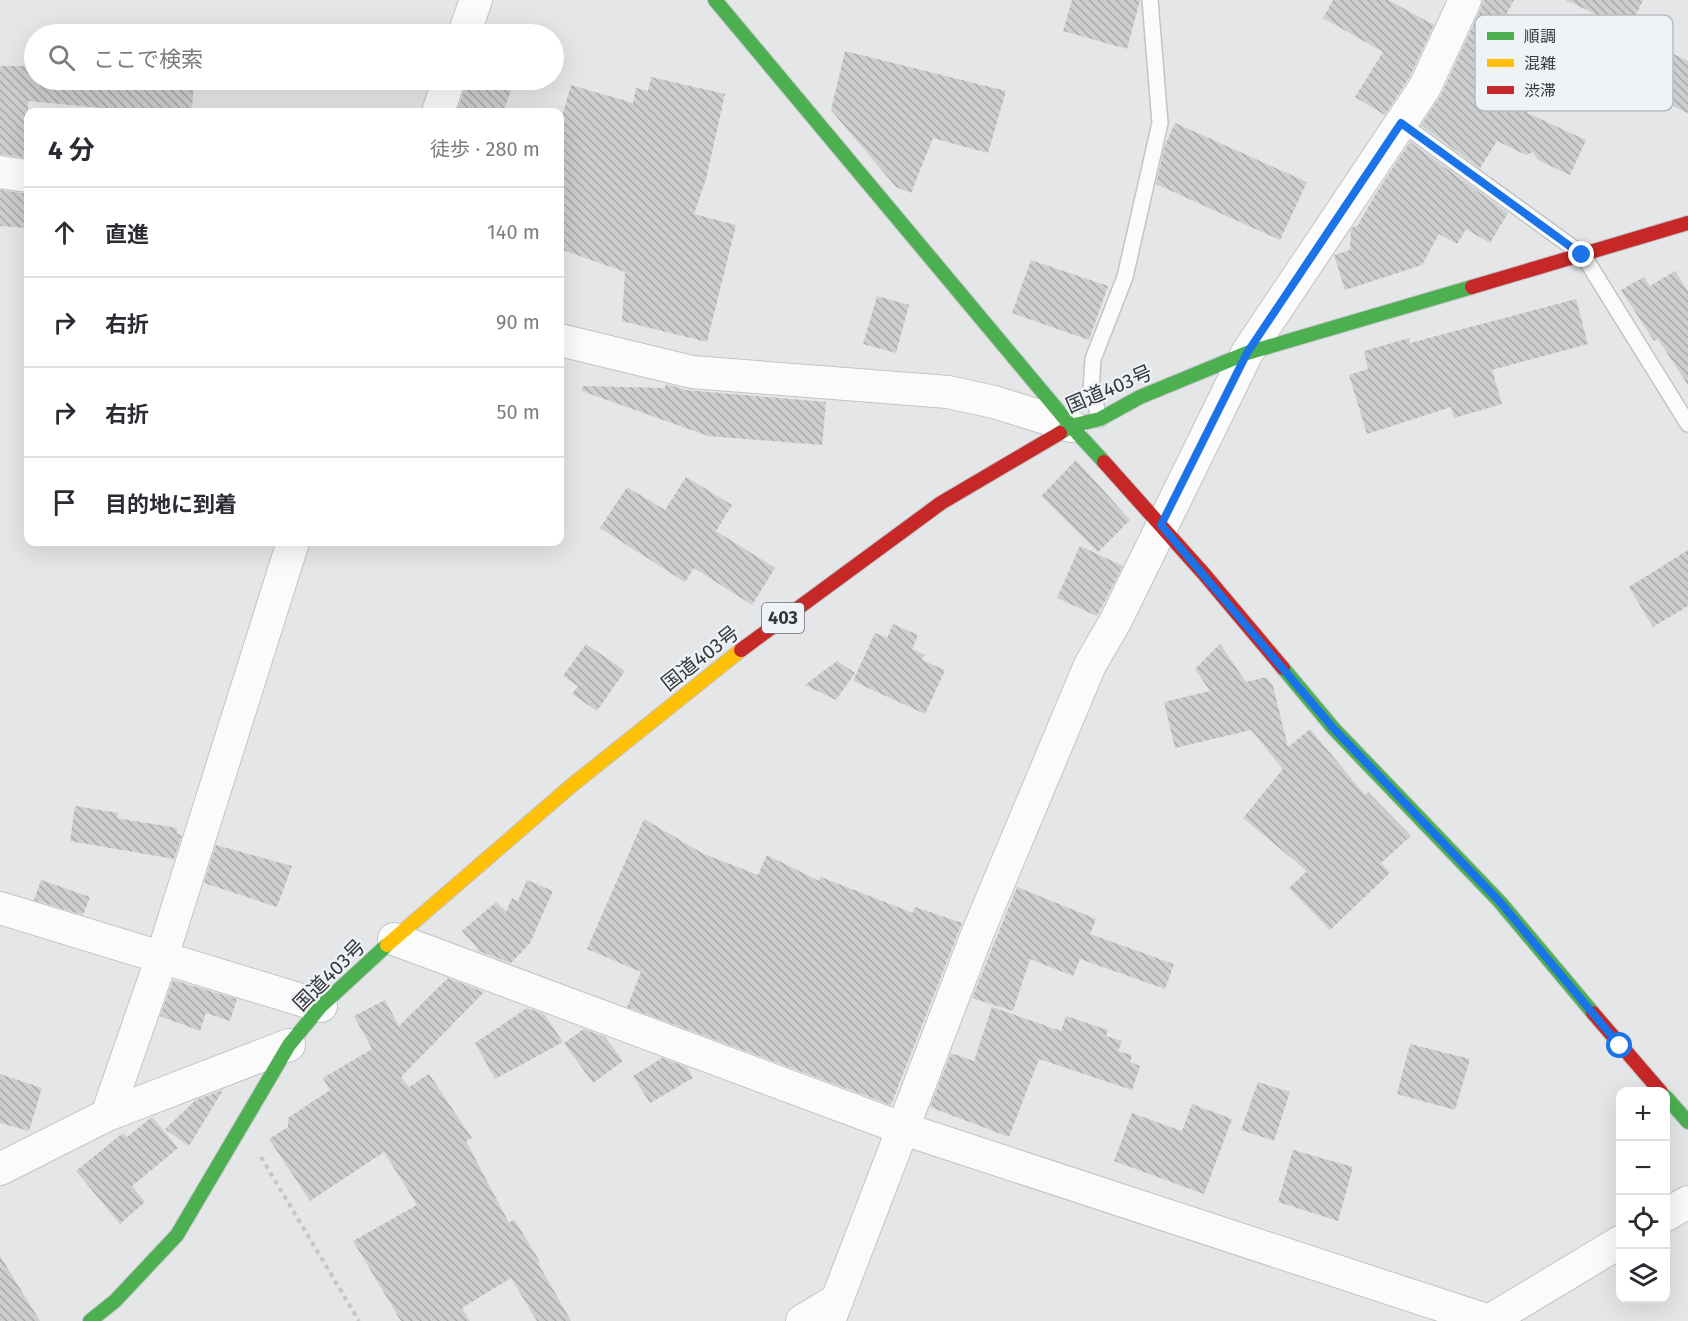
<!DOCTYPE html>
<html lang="ja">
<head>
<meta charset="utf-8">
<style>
	:root { --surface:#fff; --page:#f7f7f7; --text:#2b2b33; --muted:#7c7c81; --line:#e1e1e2 }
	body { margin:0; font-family:"Fira Sans","Noto Sans JP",sans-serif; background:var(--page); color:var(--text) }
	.controls { position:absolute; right:18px; bottom:18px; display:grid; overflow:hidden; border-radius:12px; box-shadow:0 6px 24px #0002 }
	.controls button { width:54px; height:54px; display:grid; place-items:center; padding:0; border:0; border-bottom:2px solid var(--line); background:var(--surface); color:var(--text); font:30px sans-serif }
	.stop { position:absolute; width:18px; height:18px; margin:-14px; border:4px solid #1a73e8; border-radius:50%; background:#fff }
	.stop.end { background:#1a73e8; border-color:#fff; box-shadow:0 2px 6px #0008 }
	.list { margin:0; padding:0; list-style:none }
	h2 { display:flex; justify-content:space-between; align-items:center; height:78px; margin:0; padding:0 24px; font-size:26px }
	h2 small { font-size:20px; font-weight:400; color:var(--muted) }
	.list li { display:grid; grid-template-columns:39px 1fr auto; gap:18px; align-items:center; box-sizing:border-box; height:90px; padding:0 24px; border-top:2px solid var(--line) }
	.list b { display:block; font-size:22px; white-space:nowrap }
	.list em { font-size:20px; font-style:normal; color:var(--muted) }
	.icon { flex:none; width:33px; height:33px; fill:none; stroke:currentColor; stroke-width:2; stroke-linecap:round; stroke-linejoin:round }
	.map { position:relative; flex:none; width:1688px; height:1321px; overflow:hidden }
	.search { position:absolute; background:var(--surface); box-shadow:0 6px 24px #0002; left:24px; top:24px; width:540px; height:66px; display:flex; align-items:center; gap:15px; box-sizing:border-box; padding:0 21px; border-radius:33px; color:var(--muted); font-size:22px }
	.panel { position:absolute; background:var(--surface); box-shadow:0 6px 24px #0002; left:24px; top:108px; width:540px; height:438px; border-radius:12px }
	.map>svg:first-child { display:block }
	.building { fill:url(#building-back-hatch) }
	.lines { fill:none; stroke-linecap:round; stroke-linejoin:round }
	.lane-casing { stroke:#c2c4c6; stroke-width:18 }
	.street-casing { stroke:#c2c4c6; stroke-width:34 }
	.fast-casing { stroke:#c2c4c6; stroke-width:16 }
	.slow-casing { stroke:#c2c4c6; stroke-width:16 }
	.jam-casing { stroke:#c2c4c6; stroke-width:16 }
	.path { stroke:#c6c6c6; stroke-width:4; stroke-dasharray:4.5 4.5; stroke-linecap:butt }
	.lane { stroke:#fbfbfc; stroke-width:15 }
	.street { stroke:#fbfbfc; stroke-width:32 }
	.fast { stroke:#4caf50; stroke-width:14 }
	.slow { stroke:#ffc107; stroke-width:14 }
	.jam { stroke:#c62828; stroke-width:14 }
	.route { stroke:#1a73e8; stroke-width:8 }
	.labels { text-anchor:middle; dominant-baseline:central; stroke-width:4.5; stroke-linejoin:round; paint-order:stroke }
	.shield { fill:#eff2f7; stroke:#6e7072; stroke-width:1.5 }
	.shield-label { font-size:18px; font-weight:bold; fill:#363839 }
	.street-label { font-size:20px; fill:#363839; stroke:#eff2f7 }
	.key { fill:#eff2f7; stroke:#b8babe; stroke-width:1.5 }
	.key-label { font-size:16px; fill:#363839 }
</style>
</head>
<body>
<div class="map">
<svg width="1688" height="1321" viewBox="0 0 1688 1321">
	<defs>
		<pattern id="building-back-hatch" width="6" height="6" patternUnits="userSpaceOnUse" patternTransform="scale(1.5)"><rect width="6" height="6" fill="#cdcece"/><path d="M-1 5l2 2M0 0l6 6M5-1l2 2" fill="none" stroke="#a7a8a8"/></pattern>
	</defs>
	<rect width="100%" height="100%" fill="#e4e6e8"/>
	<!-- building -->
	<g class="building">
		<polygon points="1072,0 1140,0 1127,49 1063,31"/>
		<polygon points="1333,0 1388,0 1434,25 1409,78 1385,115 1355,97 1383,52 1323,18"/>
		<polygon points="1483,0 1514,0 1501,24 1560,57 1527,113 1586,140 1570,175 1538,160 1533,152 1526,155 1497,141 1480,168 1421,125 1441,95 1481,8"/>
		<polygon points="1566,0 1643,0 1629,30"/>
		<polygon points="1609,23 1688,61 1688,113 1616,79 1613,85 1586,71"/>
		<polygon points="845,51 1006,91 988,153 933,138 911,193 896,187 831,110"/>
		<polygon points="0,66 33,66 33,80 194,80 192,112 146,109 145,112 28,101 28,158 0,154"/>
		<polygon points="651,77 725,94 706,179 694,214 736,225 707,342 622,321 625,272 560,249 560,123 571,85 633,103 636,88 648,91"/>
		<polygon points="467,80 515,80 503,112 470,112 458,109"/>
		<polygon points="1175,123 1307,182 1280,240 1156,184 1165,145"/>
		<polygon points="1410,142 1508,213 1490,243 1466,229 1457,244 1439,234 1422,265 1345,290 1334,255 1350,250 1351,230 1353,227 1358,225 1375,195"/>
		<polygon points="0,190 28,194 28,228 0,226"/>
		<polygon points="1031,260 1108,286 1089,340 1012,313"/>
		<polygon points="1675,271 1688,291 1688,385 1658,339 1654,341 1621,290 1644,277 1650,286"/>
		<polygon points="877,296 909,305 896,353 863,344"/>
		<polygon points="1576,299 1588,344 1492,370 1502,404 1454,418 1451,407 1367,434 1349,375 1368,369 1364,351 1409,338 1410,343"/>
		<polygon points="666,384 686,390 826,402 822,445 708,436 582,391 583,386 665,388"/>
		<polygon points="1076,460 1130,520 1098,552 1041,496"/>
		<polygon points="686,477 732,505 716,531 775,568 752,605 694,568 685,582 600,528 627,487 665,510"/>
		<polygon points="1080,546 1123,566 1097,616 1057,598"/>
		<polygon points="1688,550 1688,606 1653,627 1629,587"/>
		<polygon points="893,624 918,635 912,649 925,655 922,660 945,670 925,714 853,681 875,633 887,638"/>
		<polygon points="586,644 625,671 597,711 572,694 578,686 563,676"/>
		<polygon points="1220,644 1246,682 1266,677 1273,686 1288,747 1310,729 1365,795 1368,792 1411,836 1381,863 1390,873 1330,930 1289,888 1307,871 1243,818 1283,769 1251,730 1175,748 1164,702 1210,691 1195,669"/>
		<polygon points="837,661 855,673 836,700 805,685"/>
		<polygon points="75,806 118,813 117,818 177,828 177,834 182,835 174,859 70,841"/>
		<polygon points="644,819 704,854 758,875 767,855 819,881 821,877 913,913 915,907 962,923 891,1105 627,1007 641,972 587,949"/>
		<polygon points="216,845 292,866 277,907 204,883"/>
		<polygon points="41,880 90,897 83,915 34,900"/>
		<polygon points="527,880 553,891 530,943 511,963 476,950 478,949 462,931 496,902 506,912 512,898 518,901"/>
		<polygon points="1017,887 1096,919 1090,934 1174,964 1165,989 1080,959 1073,976 1030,959 1013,1011 972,998"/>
		<polygon points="448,978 484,992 401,1077 409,1087 429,1074 472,1138 466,1141 509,1223 514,1219 540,1262 538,1263 571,1321 537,1321 511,1278 462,1308 470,1321 401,1321 353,1241 417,1205 384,1152 310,1201 269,1139 288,1127 288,1118 330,1090 323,1078 372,1049 354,1016 385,1000 399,1026"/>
		<polygon points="173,980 237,999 230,1021 206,1013 200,1031 160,1016"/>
		<polygon points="992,1007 1061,1031 1066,1016 1108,1030 1106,1036 1122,1041 1118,1051 1132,1055 1130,1062 1140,1066 1132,1090 1039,1059 1009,1137 930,1107 951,1053 974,1061"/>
		<polygon points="527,1008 544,1014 563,1042 495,1079 475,1043"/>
		<polygon points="584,1029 605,1037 623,1061 593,1083 564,1043"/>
		<polygon points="1410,1044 1470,1059 1455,1110 1397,1094"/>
		<polygon points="662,1058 687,1067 693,1078 650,1103 633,1076"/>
		<polygon points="0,1074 42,1088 29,1131 0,1123"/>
		<polygon points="1258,1082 1290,1092 1274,1141 1241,1130"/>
		<polygon points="223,1090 189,1146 165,1129 196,1100"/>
		<polygon points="1192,1104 1232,1119 1204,1194 1114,1161 1132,1113 1182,1131"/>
		<polygon points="152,1117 178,1148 132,1186 145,1202 120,1224 76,1171 123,1133 127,1137"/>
		<polygon points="1293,1150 1353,1167 1338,1221 1278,1202"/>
		<polygon points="0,1256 40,1321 0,1321"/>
	</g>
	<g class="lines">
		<defs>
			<g id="lane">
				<polyline points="1401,123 1583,255 1688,424"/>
				<polyline points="1100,419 1091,390 1093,359 1125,277 1160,123 1150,0"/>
			</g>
			<g id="street">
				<polyline points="464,34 476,0"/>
				<polyline points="438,112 449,80"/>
				<polyline points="0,172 28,176"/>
				<polyline points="560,340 692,372 948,392 994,402 1071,426"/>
				<polyline points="0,908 321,1006"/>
				<polyline points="394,939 904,1129 1489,1321 1620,1242"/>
				<polyline points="107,1115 162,957 293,542"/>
				<polyline points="0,1169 107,1115 289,1045"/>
				<polyline points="1666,1215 1688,1202"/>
				<polyline points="802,1321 837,1300"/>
				<polyline points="829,1321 978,932 1090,665 1115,622 1247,353 1425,87 1465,0"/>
			</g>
			<g id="fast">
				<polyline points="715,0 1071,426 1104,462"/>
				<polyline points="1060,433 1071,426 1100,419 1140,397 1247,353 1472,287"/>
				<polyline points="1283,668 1334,729 1500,902 1593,1013"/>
				<polyline points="1666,1097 1688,1122"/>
				<polyline points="90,1321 115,1301 177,1235 289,1045 321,1006 387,945"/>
			</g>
			<polyline id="slow" points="387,945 571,786 741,650"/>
			<g id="jam">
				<polyline points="1472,287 1688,223"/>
				<polyline points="1104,462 1204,574 1283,668"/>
				<polyline points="741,650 941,503 1060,433"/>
				<polyline points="1593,1013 1661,1092"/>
			</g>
		</defs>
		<!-- lane casing -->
		<use href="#lane" class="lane-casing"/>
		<!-- street casing -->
		<use href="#street" class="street-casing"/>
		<!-- fast casing -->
		<use href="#fast" class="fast-casing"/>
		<!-- slow casing -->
		<use href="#slow" class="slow-casing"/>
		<!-- jam casing -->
		<use href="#jam" class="jam-casing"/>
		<!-- path -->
		<polyline class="path" points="261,1157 359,1321"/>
		<!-- lane -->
		<use href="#lane" class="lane"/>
		<!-- street -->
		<use href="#street" class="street"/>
		<!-- fast -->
		<use href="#fast" class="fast"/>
		<!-- slow -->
		<use href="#slow" class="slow"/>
		<!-- jam -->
		<use href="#jam" class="jam"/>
	</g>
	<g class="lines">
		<!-- route -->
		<polyline class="route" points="1582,255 1401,123 1247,353 1161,525 1334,729 1500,902 1620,1046"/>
	</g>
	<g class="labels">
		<!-- shield labels -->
		<rect class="shield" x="762" y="603" width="42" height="30" rx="4.5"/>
		<g class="shield-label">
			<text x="783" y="618">403</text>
		</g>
		<!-- street labels -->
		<g class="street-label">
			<text transform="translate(1109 389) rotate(-23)">国道403号</text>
			<text transform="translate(700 658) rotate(-38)">国道403号</text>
			<text transform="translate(329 975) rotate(-45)">国道403号</text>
		</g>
	</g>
	<!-- legend -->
	<rect x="1475" y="15" width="198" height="96" rx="9" class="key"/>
	<rect x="1487" y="32" width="27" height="8" fill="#4caf50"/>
	<rect x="1487" y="59" width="27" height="8" fill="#ffc107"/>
	<rect x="1487" y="86" width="27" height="8" fill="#c62828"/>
	<g class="key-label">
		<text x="1524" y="42">順調</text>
		<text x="1524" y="69">混雑</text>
		<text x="1524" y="96">渋滞</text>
	</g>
</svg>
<div class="controls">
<button>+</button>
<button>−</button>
<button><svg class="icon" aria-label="locate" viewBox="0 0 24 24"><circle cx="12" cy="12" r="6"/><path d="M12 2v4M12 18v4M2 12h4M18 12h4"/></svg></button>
<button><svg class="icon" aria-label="layers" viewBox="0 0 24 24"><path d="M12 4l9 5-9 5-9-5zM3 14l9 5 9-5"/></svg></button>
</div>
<div class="stop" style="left:1620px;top:1046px"></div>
<div class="stop end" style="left:1582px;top:255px"></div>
<div class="search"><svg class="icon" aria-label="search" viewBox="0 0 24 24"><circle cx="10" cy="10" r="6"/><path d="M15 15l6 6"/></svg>ここで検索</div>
<section class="panel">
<h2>4 分<small>徒歩 · 280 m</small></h2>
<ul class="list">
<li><svg class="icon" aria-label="ahead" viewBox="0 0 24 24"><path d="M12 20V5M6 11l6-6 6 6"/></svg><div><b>直進</b></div><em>140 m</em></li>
<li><svg class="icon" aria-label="right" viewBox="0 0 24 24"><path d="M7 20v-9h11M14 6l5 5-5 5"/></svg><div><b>右折</b></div><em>90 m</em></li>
<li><svg class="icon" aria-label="right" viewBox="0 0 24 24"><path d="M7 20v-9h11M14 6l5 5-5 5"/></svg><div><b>右折</b></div><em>50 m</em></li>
<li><svg class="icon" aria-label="arrive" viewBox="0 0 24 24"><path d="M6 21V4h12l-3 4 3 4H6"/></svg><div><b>目的地に到着</b></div></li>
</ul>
</section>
</div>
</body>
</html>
